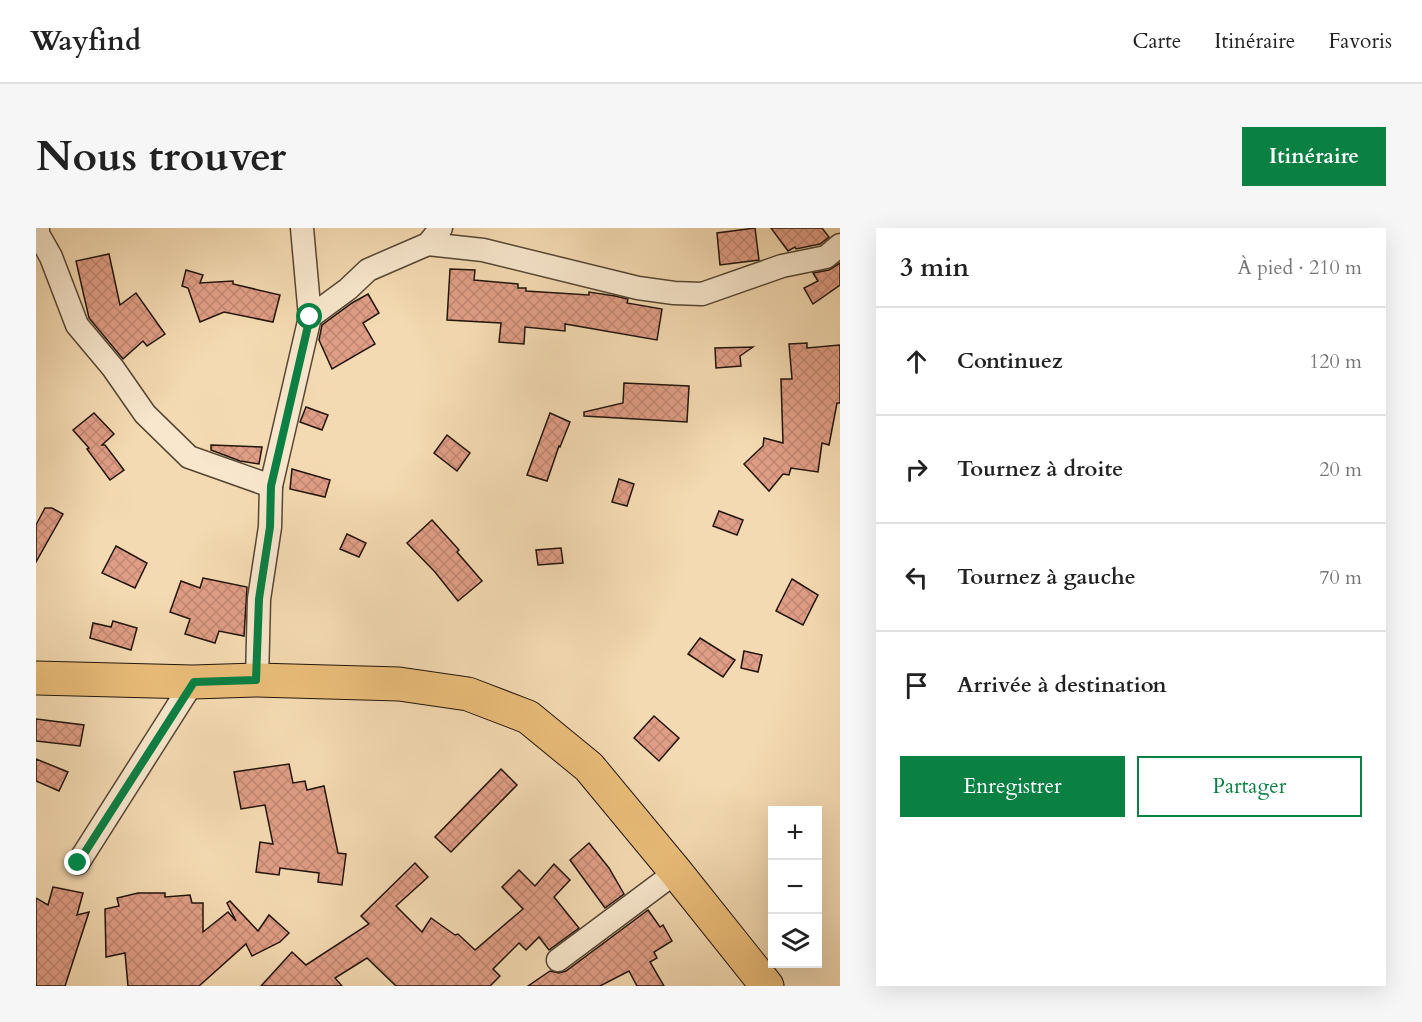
<!DOCTYPE html>
<html lang="fr">
<head>
<meta charset="utf-8">
<style>
	:root { --surface:#fff; --page:#f6f6f6; --text:#222; --muted:#767676; --line:#e0e0e0; --accent:#0b8043 }
	body { margin:0; font-family:Cardo,serif; background:var(--page); color:var(--text) }
	.controls { position:absolute; right:18px; bottom:18px; display:grid; overflow:hidden; border-radius:0px; box-shadow:0 6px 24px #0002 }
	.controls button { width:54px; height:54px; display:grid; place-items:center; padding:0; border:0; border-bottom:2px solid var(--line); background:var(--surface); color:var(--text); font:30px sans-serif }
	.stop { position:absolute; width:18px; height:18px; margin:-14px; border:4px solid #0b8043; border-radius:50%; background:#fff }
	.stop.end { background:#0b8043; border-color:#fff; box-shadow:0 2px 6px #0008 }
	.list { margin:0; padding:0; list-style:none }
	h2 { display:flex; justify-content:space-between; align-items:center; height:78px; margin:0; padding:0 24px; font-size:26px }
	h2 small { font-size:20px; font-weight:400; color:var(--muted) }
	.list li { display:grid; grid-template-columns:39px 1fr auto; gap:18px; align-items:center; box-sizing:border-box; height:108px; padding:0 24px; border-top:2px solid var(--line) }
	.list b { display:block; font-size:22px; white-space:nowrap }
	.list em { font-size:20px; font-style:normal; color:var(--muted) }
	.actions { display:flex; gap:12px; padding:18px 24px }
	.actions a { flex:1; padding:14px 0; border:2px solid var(--accent); border-radius:0px; text-align:center; font-size:21px; color:var(--accent) }
	.actions .main { background:var(--accent); color:#fff }
	.icon { flex:none; width:33px; height:33px; fill:none; stroke:currentColor; stroke-width:2; stroke-linecap:round; stroke-linejoin:round }
	.map { position:relative; flex:none; width:804px; height:758px; overflow:hidden; border-radius:0px }
	header { display:flex; align-items:center; gap:36px; box-sizing:border-box; height:84px; padding:0 30px; background:var(--surface); border-bottom:2px solid var(--line) }
	header strong { font-size:28px }
	nav { display:flex; gap:33px; margin-inline-start:auto; font-size:21px }
	.intro { display:flex; align-items:center; justify-content:space-between; box-sizing:border-box; height:144px; padding:0 36px }
	h1 { margin:0; font-size:42px }
	.button { padding:15px 27px; border-radius:0px; background:var(--accent); color:#fff; font-size:21px; font-weight:700 }
	main { display:flex; gap:36px; padding:0 36px }
	aside { flex:1; background:var(--surface); border-radius:0px; box-shadow:0 6px 24px #0002 }
	.map>svg:first-child { display:block }
	.building { fill:url(#building-cross-hatch); stroke:#221409; stroke-width:1.5 }
	.lines { fill:none; stroke-linecap:round; stroke-linejoin:round }
	.street-casing { stroke:#564633; stroke-width:25 }
	.primary-casing { stroke:#221409; stroke-width:35 }
	.street { stroke:#f8e7cd; stroke-width:22 }
	.primary { stroke:#eabd79; stroke-width:33 }
	.route { stroke:#0b8043; stroke-width:8 }
</style>
</head>
<body>
<header>
<strong>Wayfind</strong>
<nav><a>Carte</a><a>Itinéraire</a><a>Favoris</a></nav>
</header>
<div class="intro"><h1>Nous trouver</h1><a class="button">Itinéraire</a></div>
<main>
<div class="map">
<svg width="804" height="758" viewBox="0 0 804 758">
	<defs>
		<pattern id="building-cross-hatch" width="8" height="8" patternUnits="userSpaceOnUse" patternTransform="scale(1.5)"><rect width="8" height="8" fill="#e09e86"/><path d="M0 0l8 8M0 8l8-8" fill="none" stroke="#c08772"/></pattern>
	</defs>
	<rect width="100%" height="100%" fill="#f4dab2"/>
	<filter id="stains"><feTurbulence type="fractalNoise" baseFrequency=".00333" numOctaves="4"/><feColorMatrix values="0 0 0 0 .2 0 0 0 0 .09 0 0 0 0 .02 0 0 0 .5 -.17"/></filter>
	<radialGradient id="worn" r=".72"><stop offset=".6" stop-color="#630" stop-opacity="0"/><stop offset="1" stop-color="#630" stop-opacity=".3"/></radialGradient>
	<!-- building -->
	<g class="building">
		<polygon points="719,0 723,32 684,37 681,5"/>
		<polygon points="735,0 786,0 793,9 784,16 760,21 759,19 752,23"/>
		<polygon points="73,26 84,77 100,65 129,106 111,118 107,113 87,131 53,90 40,33"/>
		<polygon points="804,35 804,57 777,76 768,60 782,53 777,45 793,42"/>
		<polygon points="414,41 439,42 438,52 482,56 482,60 490,60 490,63 553,67 553,64 579,68 592,71 591,75 626,81 621,112 529,96 529,103 489,99 488,116 463,114 465,95 411,92"/>
		<polygon points="150,42 167,47 164,55 197,53 197,56 244,67 237,94 188,84 164,94 152,60 146,58"/>
		<polygon points="332,66 343,85 327,95 339,116 296,141 283,112 286,97 316,75"/>
		<polygon points="771,115 771,120 804,117 804,175 801,175 793,217 786,215 782,244 755,240 753,247 747,246 733,263 708,236 727,218 728,210 747,215 745,151 756,151 753,116"/>
		<polygon points="717,119 704,128 705,138 680,140 679,120"/>
		<polygon points="588,155 653,158 651,194 548,188 548,184 587,175"/>
		<polygon points="270,179 292,187 286,202 264,194"/>
		<polygon points="58,185 78,206 66,217 69,217 88,242 74,252 51,221 53,220 37,202"/>
		<polygon points="514,185 534,194 524,219 523,218 511,253 491,247"/>
		<polygon points="411,207 434,225 421,243 398,225"/>
		<polygon points="175,217 226,219 223,236 204,233 175,222"/>
		<polygon points="256,241 294,252 289,269 254,261"/>
		<polygon points="583,251 598,256 591,278 576,274"/>
		<polygon points="9,280 16,280 27,286 0,334 0,297"/>
		<polygon points="683,283 707,292 701,307 677,298"/>
		<polygon points="396,292 423,322 421,324 446,353 422,373 399,344 371,315"/>
		<polygon points="311,306 330,315 323,329 304,321"/>
		<polygon points="80,318 111,335 99,360 66,345"/>
		<polygon points="525,320 527,335 502,337 500,322"/>
		<polygon points="167,350 211,359 208,408 183,403 179,415 149,406 154,391 134,384 145,353 164,360"/>
		<polygon points="756,351 782,367 767,397 740,383"/>
		<polygon points="77,393 101,400 95,422 54,410 57,395 75,399"/>
		<polygon points="664,410 699,432 687,449 652,426"/>
		<polygon points="708,423 726,427 722,444 705,440"/>
		<polygon points="618,488 643,510 623,533 598,510"/>
		<polygon points="0,491 48,497 44,518 0,513"/>
		<polygon points="0,531 32,544 23,563 0,553"/>
		<polygon points="253,536 257,555 269,553 271,562 288,558 302,625 310,626 306,657 282,654 283,645 244,640 243,647 220,644 224,614 237,616 229,577 205,581 198,544"/>
		<polygon points="465,541 481,557 415,624 399,609"/>
		<polygon points="553,615 573,640 588,666 569,680 534,632"/>
		<polygon points="379,635 392,649 360,678 386,704 395,690 419,707 422,706 439,722 487,681 466,659 483,642 499,658 518,636 534,652 518,669 543,700 513,722 503,709 490,722 483,715 457,741 464,748 454,758 360,758 331,730 299,750 306,758 225,758 256,724 270,737 333,696 325,688"/>
		<polygon points="17,659 47,665 41,687 53,684 29,758 0,758 0,670 12,677"/>
		<polygon points="102,665 129,665 129,669 154,667 156,675 167,675 167,704 192,684 200,693 191,675 194,673 222,703 233,687 253,705 244,714 216,728 210,716 163,758 92,758 89,725 70,729 69,681 83,678 81,670"/>
		<polygon points="612,682 624,699 627,697 636,713 618,724 621,730 614,734 628,758 601,758 593,743 564,758 492,758 514,743 523,745 530,743"/>
	</g>
	<g class="lines">
		<defs>
			<g id="street">
				<polyline points="2,0 2,6 15,29 41,97 77,140 109,186 153,229 235,258"/>
				<polyline points="392,16 447,22 602,60 638,65 666,66 746,38 790,29 804,17"/>
				<polyline points="274,89 312,61 332,42 392,16 405,0"/>
				<polyline points="221,452 223,371 234,299 235,258 274,89 266,0"/>
				<polyline points="42,635 157,454"/>
				<polyline points="522,732 640,644"/>
			</g>
			<polyline id="primary" points="0,450 157,454 221,452 363,456 432,466 492,489 553,539 640,644 731,758"/>
		</defs>
		<!-- street casing -->
		<use href="#street" class="street-casing"/>
		<!-- primary casing -->
		<use href="#primary" class="primary-casing"/>
		<!-- street -->
		<use href="#street" class="street"/>
		<!-- primary -->
		<use href="#primary" class="primary"/>
	</g>
	<g class="lines">
		<!-- route -->
		<polyline class="route" points="42,635 158,454 220,452 223,371 234,299 235,258 274,89"/>
	</g>
	<rect width="100%" height="100%" filter="url(#stains)"/>
	<rect width="100%" height="100%" fill="url(#worn)"/>
</svg>
<div class="controls">
<button>+</button>
<button>−</button>
<button><svg class="icon" aria-label="layers" viewBox="0 0 24 24"><path d="M12 4l9 5-9 5-9-5zM3 14l9 5 9-5"/></svg></button>
</div>
<div class="stop" style="left:274px;top:89px"></div>
<div class="stop end" style="left:42px;top:635px"></div>
</div>
<aside>
<h2>3 min<small>À pied · 210 m</small></h2>
<ul class="list">
<li><svg class="icon" aria-label="ahead" viewBox="0 0 24 24"><path d="M12 20V5M6 11l6-6 6 6"/></svg><div><b>Continuez</b></div><em>120 m</em></li>
<li><svg class="icon" aria-label="right" viewBox="0 0 24 24"><path d="M7 20v-9h11M14 6l5 5-5 5"/></svg><div><b>Tournez à droite</b></div><em>20 m</em></li>
<li><svg class="icon" aria-label="left" viewBox="0 0 24 24"><path d="M17 20v-9H6M10 6l-5 5 5 5"/></svg><div><b>Tournez à gauche</b></div><em>70 m</em></li>
<li><svg class="icon" aria-label="arrive" viewBox="0 0 24 24"><path d="M6 21V4h12l-3 4 3 4H6"/></svg><div><b>Arrivée à destination</b></div></li>
</ul>
<div class="actions"><a class="main">Enregistrer</a><a>Partager</a></div>
</aside>
</main>
</body>
</html>
